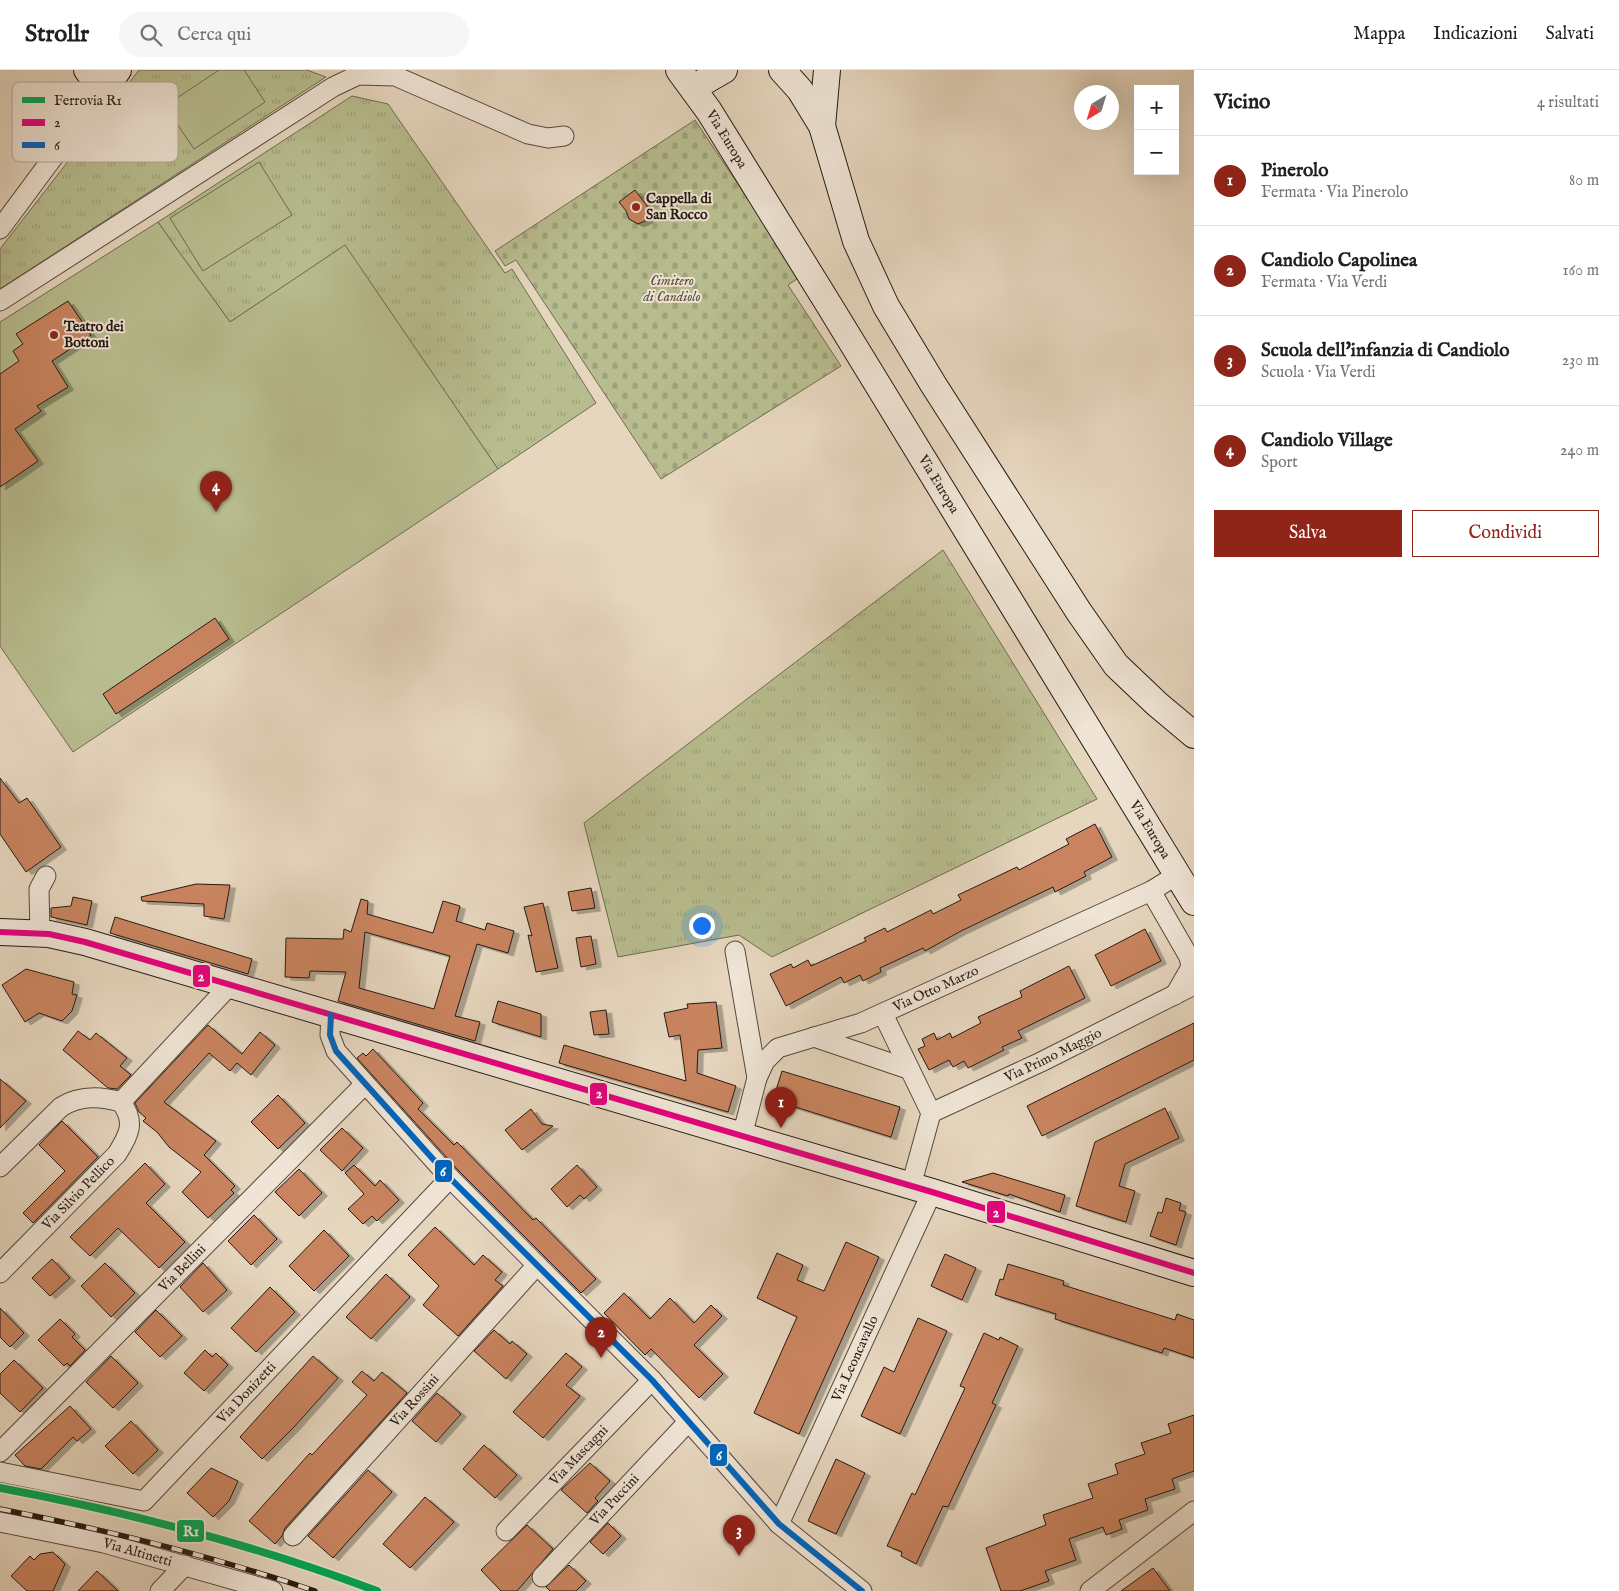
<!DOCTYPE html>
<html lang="it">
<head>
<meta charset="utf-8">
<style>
	:root { --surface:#fff; --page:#f6f6f6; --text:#202124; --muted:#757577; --line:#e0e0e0; --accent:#8f2418 }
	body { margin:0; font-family:"IM FELL English",serif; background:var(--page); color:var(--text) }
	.controls { position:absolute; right:15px; top:15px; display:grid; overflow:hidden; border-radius:0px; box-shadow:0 5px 20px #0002 }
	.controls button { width:45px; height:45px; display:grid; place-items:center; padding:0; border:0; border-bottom:1px solid var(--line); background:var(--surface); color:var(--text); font:25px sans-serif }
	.compass { position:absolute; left:1074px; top:15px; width:45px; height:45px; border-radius:50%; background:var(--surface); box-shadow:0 5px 20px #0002; rotate:218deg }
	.you { position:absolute; left:701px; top:855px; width:18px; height:18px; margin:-12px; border:4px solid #fff; border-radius:50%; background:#1a73e8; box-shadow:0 0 0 8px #1a73e833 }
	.badge { display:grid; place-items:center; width:32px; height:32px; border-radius:50%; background:var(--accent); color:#fff; font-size:16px; font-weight:700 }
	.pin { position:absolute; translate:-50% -41px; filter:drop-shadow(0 1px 2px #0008) }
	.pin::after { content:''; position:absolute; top:26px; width:18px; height:15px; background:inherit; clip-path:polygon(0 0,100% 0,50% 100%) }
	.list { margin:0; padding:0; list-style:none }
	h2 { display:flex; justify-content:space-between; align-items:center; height:65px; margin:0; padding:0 20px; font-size:21px }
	h2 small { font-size:16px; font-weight:400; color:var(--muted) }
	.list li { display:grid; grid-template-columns:32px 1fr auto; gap:15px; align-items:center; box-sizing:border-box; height:90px; padding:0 20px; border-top:1px solid var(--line) }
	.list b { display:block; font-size:19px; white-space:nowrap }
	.list p { margin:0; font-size:16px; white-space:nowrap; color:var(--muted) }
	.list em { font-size:16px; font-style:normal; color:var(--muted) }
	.actions { display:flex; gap:10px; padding:15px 20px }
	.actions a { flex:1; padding:11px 0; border:1px solid var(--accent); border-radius:0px; text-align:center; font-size:18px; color:var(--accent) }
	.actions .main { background:var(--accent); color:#fff }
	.icon { flex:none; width:28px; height:28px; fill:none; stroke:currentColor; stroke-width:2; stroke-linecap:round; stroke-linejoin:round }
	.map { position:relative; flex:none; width:1194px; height:1521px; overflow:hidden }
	header { display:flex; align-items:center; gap:30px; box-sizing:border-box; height:70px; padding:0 25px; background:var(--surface); border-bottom:1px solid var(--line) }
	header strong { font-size:24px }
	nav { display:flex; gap:28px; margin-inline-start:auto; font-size:18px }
	.search { width:350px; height:45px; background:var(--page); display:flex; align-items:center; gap:12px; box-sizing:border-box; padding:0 18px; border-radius:28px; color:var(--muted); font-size:19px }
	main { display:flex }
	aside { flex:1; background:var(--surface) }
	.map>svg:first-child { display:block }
	.cemetery { fill:url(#cemetery-stones); stroke:#6e6b50 }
	.park { fill:url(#park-tufts); stroke:#6e6b50 }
	.pitch { fill:#b8bd8f; stroke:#6e6b50 }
	.building { fill:#c9845f; stroke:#251912; fill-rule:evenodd; filter:url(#shadow) }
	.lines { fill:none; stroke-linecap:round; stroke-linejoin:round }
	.street-casing { stroke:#55483d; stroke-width:21 }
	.secondary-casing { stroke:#251912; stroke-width:28 }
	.street { stroke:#efe4d5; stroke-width:19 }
	.secondary { stroke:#efe4d5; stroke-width:26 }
	.rail-casing { stroke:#251912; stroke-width:5.5 }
	.rail { stroke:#efe4d5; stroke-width:4; stroke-dasharray:11; stroke-linecap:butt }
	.bus-1-casing { stroke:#efe4d5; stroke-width:10 }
	.bus-2-casing { stroke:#efe4d5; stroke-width:10 }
	.bus-1 { stroke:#e5007d; stroke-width:6 }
	.bus-2 { stroke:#0065bd; stroke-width:6 }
	.rail-1-casing { stroke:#efe4d5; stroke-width:11 }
	.rail-1 { stroke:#00a651; stroke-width:8 }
	.poi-dot { fill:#8f2418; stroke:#efe4d5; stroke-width:2 }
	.labels { text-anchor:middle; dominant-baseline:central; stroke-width:4; stroke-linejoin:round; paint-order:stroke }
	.street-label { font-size:14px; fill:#251912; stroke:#efe4d5 }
	.poi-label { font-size:14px; font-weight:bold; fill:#251912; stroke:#efe4d5; text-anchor:start }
	.park-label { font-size:14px; font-style:italic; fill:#514a38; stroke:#efe4d5 }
	.key { fill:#efe4d5; stroke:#b2a79a; stroke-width:1 }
	.key-label { font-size:14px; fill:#251912 }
	.line-badge { stroke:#efe4d5; stroke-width:2 }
	.badge-label { font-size:14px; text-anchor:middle; font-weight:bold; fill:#fff }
</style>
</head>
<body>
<header>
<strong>Strollr</strong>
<div class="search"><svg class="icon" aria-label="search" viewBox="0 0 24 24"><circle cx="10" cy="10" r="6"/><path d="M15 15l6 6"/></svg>Cerca qui</div>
<nav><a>Mappa</a><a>Indicazioni</a><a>Salvati</a></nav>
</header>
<main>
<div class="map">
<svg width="1194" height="1521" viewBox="0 0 1194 1521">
	<defs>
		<pattern id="cemetery-stones" width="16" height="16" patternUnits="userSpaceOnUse" patternTransform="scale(1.25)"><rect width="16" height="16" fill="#b8bd8f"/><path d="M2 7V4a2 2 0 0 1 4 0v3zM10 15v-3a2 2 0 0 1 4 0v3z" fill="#9ea27a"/></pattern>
		<pattern id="park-tufts" width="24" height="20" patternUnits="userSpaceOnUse" patternTransform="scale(1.25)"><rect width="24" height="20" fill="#b8bd8f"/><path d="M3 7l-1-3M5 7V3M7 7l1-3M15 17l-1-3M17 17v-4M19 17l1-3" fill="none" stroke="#9ea27a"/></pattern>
		<filter id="shadow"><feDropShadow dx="5.5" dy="3" stdDeviation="0" flood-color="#0004"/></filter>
	</defs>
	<rect width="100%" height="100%" fill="#e6d6be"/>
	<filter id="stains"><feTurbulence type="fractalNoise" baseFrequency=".004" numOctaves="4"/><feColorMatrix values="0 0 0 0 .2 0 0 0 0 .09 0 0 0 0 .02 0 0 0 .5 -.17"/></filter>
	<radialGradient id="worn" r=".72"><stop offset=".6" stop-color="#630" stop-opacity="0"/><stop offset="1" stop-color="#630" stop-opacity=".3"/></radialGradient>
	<!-- cemetery -->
	<polygon class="cemetery" points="695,50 800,207 788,215 841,296 661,409 516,190 505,196 495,181"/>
	<!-- park -->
	<g class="park">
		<polygon points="139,0 307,0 326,7 0,219 0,179"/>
		<path d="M352,26L388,34L505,203L512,199L596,333L498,399L345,176L230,252C206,218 181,186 158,152Z"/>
		<polygon points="943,480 1097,729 772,887 739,865 618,887 584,753"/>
	</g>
	<!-- pitch -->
	<g class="pitch">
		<polygon points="219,0 244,0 265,32 194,79 165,36"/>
		<polygon points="259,92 292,145 203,201 170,148"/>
		<path d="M158,152C181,186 206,218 230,252L345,175L498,399L73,682L0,576V252Z"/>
	</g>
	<!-- building -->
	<g class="building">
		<polygon points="635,120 650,140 647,150 638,154 629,149 626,141 619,132"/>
		<polygon points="68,231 91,265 52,291 68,317 37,336 41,341 15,359 38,391 0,417 0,304 19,291 13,281 23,274 16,264"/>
		<polygon points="215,548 229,569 116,644 103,624"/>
		<polygon points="0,708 19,733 27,728 61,777 26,802 0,764"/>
		<polygon points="1095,754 1112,787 1084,802 1086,806 1055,822 1053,817 961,861 925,881 923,878 880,898 881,902 863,911 860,905 844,913 841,907 786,936 770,904 791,894 793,898 808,890 811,896 866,871 864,868 885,858 887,862 931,840 933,844 961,830 958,825 1017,797 1019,800 1069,774 1066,769"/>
		<polygon points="196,814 230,815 224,849 204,846 204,834 142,831 141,827"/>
		<polygon points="591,818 595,838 572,841 568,822"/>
		<polygon points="73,827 92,831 87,855 51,847 51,838 71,836"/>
		<path d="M361,829L368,831L367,844L433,863L443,831L460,836L456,851L485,860L487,853L514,861L508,883L477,874L455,946L480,952L475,971L338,931L346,902L310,901L309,908L285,907L286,868L343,869L344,859L351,862ZM365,862L450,886L434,939L359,918Z"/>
		<polygon points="543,833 558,898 536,902 528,865 532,866 524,837"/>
		<polygon points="115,847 252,889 248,904 110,863"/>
		<polygon points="1145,859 1161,891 1111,916 1095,885"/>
		<polygon points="591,866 596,894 581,897 576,868"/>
		<polygon points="1069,896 1085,928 1018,961 1022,968 1002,977 1004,980 968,998 964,991 953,997 949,990 929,1000 918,979 925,976 922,969 934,963 937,970 950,963 952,968 981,953 978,947 1022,927 1020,921"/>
		<polygon points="26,899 74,912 72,924 77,925 72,941 62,951 39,943 25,952 2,915"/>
		<polygon points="498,931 541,944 541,967 492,952"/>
		<polygon points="716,932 722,978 698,980 697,1003 736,1016 728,1042 559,993 564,975 686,1011 680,965 669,967 664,943 688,938 687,934"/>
		<polygon points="606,940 609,964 594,965 590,942"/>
		<polygon points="1194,953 1194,990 1042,1066 1027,1036"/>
		<polygon points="208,955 242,984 260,962 275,975 251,1005 237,993 230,1001 209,983 164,1032 216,1071 204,1085 235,1116 231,1120 234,1123 208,1148 182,1122 201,1102 169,1077 157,1062 143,1051 146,1048 139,1042 135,1033"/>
		<polygon points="78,961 90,970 96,963 127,988 120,996 131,1005 117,1019 108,1018 63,980"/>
		<polygon points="373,979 423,1033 418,1039 454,1075 457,1072 533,1150 536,1148 596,1209 581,1223 458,1100 357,988 363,983 366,986"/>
		<polygon points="782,1001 900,1037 891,1067 773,1030"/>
		<polygon points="0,1009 26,1031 0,1058"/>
		<polygon points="278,1025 305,1053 278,1079 251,1052"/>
		<polygon points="1165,1038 1179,1068 1125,1094 1119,1116 1135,1121 1126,1152 1076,1136 1095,1072"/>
		<polygon points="531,1039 542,1054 553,1056 522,1080 505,1060"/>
		<polygon points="62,1051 98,1087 33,1153 23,1143 65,1101 39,1075"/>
		<polygon points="342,1058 363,1078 342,1101 320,1080"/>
		<polygon points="145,1093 165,1114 146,1133 185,1172 159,1198 118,1158 90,1186 70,1167"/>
		<polygon points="354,1095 375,1116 380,1110 399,1130 377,1151 372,1146 363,1154 348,1139 364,1124 345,1103"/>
		<polygon points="577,1095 597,1117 584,1129 580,1125 567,1137 551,1119"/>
		<polygon points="299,1099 322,1123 299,1146 275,1122"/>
		<polygon points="993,1103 1065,1125 1060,1142 1009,1124 1008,1126 962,1112"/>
		<polygon points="1166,1128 1181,1133 1179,1140 1186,1142 1176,1175 1150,1166 1158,1142 1162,1143"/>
		<polygon points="254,1145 277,1169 251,1195 228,1171"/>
		<polygon points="435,1157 474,1195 483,1185 502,1202 495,1210 503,1216 458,1266 423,1235 439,1216 408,1185"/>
		<polygon points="324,1160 349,1186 314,1221 289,1196"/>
		<polygon points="846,1172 879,1187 799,1364 754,1343 797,1247 757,1228 777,1183 803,1195 797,1210 824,1221"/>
		<polygon points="945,1184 976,1198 962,1230 931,1216"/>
		<polygon points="52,1189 70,1208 50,1226 32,1208"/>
		<polygon points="105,1193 135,1223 111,1247 81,1216"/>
		<polygon points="203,1193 227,1220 203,1242 180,1217"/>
		<polygon points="1008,1194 1064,1211 1063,1215 1175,1250 1177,1244 1194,1250 1194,1288 1164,1278 1162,1283 1055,1249 1056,1244 995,1225 1000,1209 1003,1210"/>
		<polygon points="386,1204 410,1227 371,1269 346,1247"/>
		<polygon points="270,1217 295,1242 256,1282 231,1258"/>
		<polygon points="624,1223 650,1249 670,1228 694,1253 711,1235 722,1246 694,1275 723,1304 699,1328 651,1279 645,1285 604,1243"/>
		<polygon points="0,1238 24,1263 10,1277 0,1267"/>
		<polygon points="156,1240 182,1266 160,1287 135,1262"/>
		<polygon points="918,1248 947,1261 900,1364 861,1346 884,1297 894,1302"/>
		<polygon points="60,1249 75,1264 72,1267 85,1280 70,1296 67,1293 64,1296 38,1270"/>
		<polygon points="494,1260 510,1274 512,1271 527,1284 506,1309 474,1281"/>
		<polygon points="984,1263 999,1270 1000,1267 1018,1276 992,1333 996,1335 948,1437 943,1436 916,1494 901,1486 902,1482 887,1476 912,1423 915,1425 965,1318 960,1316"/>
		<polygon points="205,1280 212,1287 216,1283 228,1295 204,1321 184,1303"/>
		<polygon points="566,1283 582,1297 566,1315 580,1326 543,1368 513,1342"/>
		<polygon points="111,1286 138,1313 113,1338 86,1312"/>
		<polygon points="313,1286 338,1308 294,1357 262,1389 240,1367"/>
		<polygon points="14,1290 43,1318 20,1342 0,1323 0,1304"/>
		<polygon points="362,1301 374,1311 382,1302 407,1323 285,1458 282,1466 275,1474 249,1451 310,1383 312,1385 367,1325 352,1312"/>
		<polygon points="437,1323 461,1344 436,1372 412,1351"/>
		<polygon points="70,1336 91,1359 77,1371 73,1367 41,1399 25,1396 15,1385"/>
		<polygon points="1194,1345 1194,1401 1172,1409 1175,1419 1145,1429 1148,1440 1119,1450 1122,1459 1106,1465 1103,1457 1069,1469 1076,1490 1045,1501 1049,1511 1020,1521 1001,1521 986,1478 1046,1455 1043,1445 1093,1428 1088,1414 1118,1404 1115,1394 1145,1384 1141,1373 1171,1363 1168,1354"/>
		<polygon points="131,1351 158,1380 133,1404 105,1376"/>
		<polygon points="484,1375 517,1405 495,1428 463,1399"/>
		<polygon points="836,1389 865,1403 836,1464 808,1451"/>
		<polygon points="590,1393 610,1411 595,1428 598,1431 587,1443 561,1420"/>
		<polygon points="211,1398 238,1411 229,1431 213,1447 187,1423"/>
		<polygon points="368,1400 392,1422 333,1488 308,1466"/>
		<polygon points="425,1427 454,1452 410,1498 383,1474"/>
		<polygon points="608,1453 621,1466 603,1484 590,1472"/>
		<polygon points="527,1455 553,1479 517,1521 501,1521 481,1500"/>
		<polygon points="53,1482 65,1494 53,1521 27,1521 11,1506 30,1486 34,1490 40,1484"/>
		<polygon points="569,1495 586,1511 576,1521 550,1521 546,1517"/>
		<polygon points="1153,1498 1170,1521 1121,1521"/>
		<polygon points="97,1501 118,1521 78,1521"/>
	</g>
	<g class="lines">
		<defs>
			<g id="street">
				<polyline points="0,159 103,20"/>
				<polyline points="0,231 333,17 358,5 395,6 528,64 548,68 564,66"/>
				<polyline points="1151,821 1189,887 1191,897 1175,925"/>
				<polyline points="40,864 39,819 46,806"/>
				<polyline points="735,881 757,1008"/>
				<polyline points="883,944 931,1043 911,1116"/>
				<polyline points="331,945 330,965 336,981 450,1108 652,1310 779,1454 862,1521"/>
				<polyline points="814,967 908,999"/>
				<polyline points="121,1032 230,915"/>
				<path id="s1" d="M931,1043L1041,992L1194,915"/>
				<path id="s2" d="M742,1066L757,1008L765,991L778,978L861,953L1151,821L1177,805"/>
				<path d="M0,1097L61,1037C80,1025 100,1026 121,1032"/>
				<path id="s3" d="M0,1203L117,1084C129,1065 136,1052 121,1032"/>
				<path id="s4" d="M0,1382L365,1014"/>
				<path id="s5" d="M0,1402L144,1431L450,1108"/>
				<path id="s6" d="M0,1452L104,1473L273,1521"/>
				<path id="s7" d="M779,1454L932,1122"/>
				<path id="s8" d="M506,1461L652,1310"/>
				<path id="s9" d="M293,1466L537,1195"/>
				<path id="s10" d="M542,1507L688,1352"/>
				<polyline points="160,1521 185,1495"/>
				<polyline points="1090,1521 1194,1441"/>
			</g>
			<g id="secondary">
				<polyline points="87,0 103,20 118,0"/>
				<path id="s11" d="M679,0L709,41L829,235L1194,832"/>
				<polyline points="782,0 800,20 822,56 856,171 886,236 933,314 1079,542 1116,595 1157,634 1194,665"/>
				<polyline points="693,18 724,0"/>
				<polyline points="822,56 827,0"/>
				<polyline points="0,862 49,864 85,872 932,1122 1194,1203"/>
			</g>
		</defs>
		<!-- street casing -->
		<use href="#street" class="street-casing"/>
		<!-- secondary casing -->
		<use href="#secondary" class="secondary-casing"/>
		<!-- street -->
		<use href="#street" class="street"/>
		<!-- secondary -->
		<use href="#secondary" class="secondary"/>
		<defs>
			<g id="rail">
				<path d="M0,1418C128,1442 255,1475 377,1521"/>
				<path d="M0,1439C107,1460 212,1486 315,1521"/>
			</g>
		</defs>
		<!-- rail casing -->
		<use href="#rail" class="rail-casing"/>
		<!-- rail -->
		<use href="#rail" class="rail"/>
		<defs>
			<polyline id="bus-1" points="0,862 49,864 85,872 932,1122 1194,1203"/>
			<polyline id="bus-2" points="331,945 330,965 336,981 450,1108 652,1310 779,1454 862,1521"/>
		</defs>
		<!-- bus-1 casing -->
		<use href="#bus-1" class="bus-1-casing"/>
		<!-- bus-2 casing -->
		<use href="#bus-2" class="bus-2-casing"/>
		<!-- bus-1 -->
		<use href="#bus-1" class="bus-1"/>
		<!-- bus-2 -->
		<use href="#bus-2" class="bus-2"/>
		<defs>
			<path id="rail-1" d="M0,1418C128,1442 255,1475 377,1521"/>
		</defs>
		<!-- rail-1 casing -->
		<use href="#rail-1" class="rail-1-casing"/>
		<!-- rail-1 -->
		<use href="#rail-1" class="rail-1"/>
	</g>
	<!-- markers -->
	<g class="poi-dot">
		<circle cx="636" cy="137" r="5"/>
		<circle cx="54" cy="265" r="5"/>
	</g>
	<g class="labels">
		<!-- street labels -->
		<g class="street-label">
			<text stroke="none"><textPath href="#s11" startOffset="84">Via Europa</textPath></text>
			<text stroke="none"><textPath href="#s11" startOffset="489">Via Europa</textPath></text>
			<text stroke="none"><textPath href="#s11" startOffset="894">Via Europa</textPath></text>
			<text stroke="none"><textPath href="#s2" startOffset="266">Via Otto Marzo</textPath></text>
			<text stroke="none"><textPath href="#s1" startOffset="135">Via Primo Maggio</textPath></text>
			<text stroke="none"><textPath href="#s3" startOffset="112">Via Silvio Pellico</textPath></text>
			<text stroke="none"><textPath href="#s4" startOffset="259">Via Bellini</textPath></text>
			<text stroke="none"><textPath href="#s7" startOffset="182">Via Leoncavallo</textPath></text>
			<text stroke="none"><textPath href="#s5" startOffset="296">Via Donizetti</textPath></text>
			<text stroke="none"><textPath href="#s9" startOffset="182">Via Rossini</textPath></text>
			<text stroke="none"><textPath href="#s8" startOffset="105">Via Mascagni</textPath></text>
			<text stroke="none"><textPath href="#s10" startOffset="106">Via Puccini</textPath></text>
			<text stroke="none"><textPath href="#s6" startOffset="141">Via Altinetti</textPath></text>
		</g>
		<!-- poi labels -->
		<g class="poi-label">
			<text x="646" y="129">Cappella di<tspan x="646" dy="16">San Rocco</tspan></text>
			<text x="64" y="257">Teatro dei<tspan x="64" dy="16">Bottoni</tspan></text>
		</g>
		<!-- park labels -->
		<g class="park-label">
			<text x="672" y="211">Cimitero<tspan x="672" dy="16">di Candiolo</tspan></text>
		</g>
	</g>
	<!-- legend -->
	<rect x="12" y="12" width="166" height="80" rx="8" class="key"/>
	<rect x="22" y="27" width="23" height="6" fill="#00a651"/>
	<rect x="22" y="49" width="23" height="7" fill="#e5007d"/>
	<rect x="22" y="72" width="23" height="6" fill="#0065bd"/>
	<g class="key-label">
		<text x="54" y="35">Ferrovia R1</text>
		<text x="54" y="57">2</text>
		<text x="54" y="80">6</text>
	</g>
	<g class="line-badge">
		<rect x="192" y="894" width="19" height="24" rx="5" fill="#e5007d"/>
		<rect x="589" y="1012" width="19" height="24" rx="5" fill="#e5007d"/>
		<rect x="434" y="1089" width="19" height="24" rx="5" fill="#0065bd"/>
		<rect x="986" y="1130" width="20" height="24" rx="5" fill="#e5007d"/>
		<rect x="709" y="1373" width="19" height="24" rx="5" fill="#0065bd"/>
		<rect x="176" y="1449" width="29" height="24" rx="5" fill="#00a651"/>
	</g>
	<g class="badge-label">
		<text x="201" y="911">2</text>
		<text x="599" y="1028">2</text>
		<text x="443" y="1106">6</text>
		<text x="996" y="1147">2</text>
		<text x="719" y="1390">6</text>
		<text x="191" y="1466">R1</text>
	</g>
	<rect width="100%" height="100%" filter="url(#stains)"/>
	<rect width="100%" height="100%" fill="url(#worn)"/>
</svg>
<div class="controls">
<button>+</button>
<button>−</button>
</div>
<svg class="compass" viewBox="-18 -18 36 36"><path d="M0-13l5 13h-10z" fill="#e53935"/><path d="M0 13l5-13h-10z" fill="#757577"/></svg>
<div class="you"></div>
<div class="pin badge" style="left:781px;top:1058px">1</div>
<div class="pin badge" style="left:601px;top:1288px">2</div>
<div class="pin badge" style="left:739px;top:1486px">3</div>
<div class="pin badge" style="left:216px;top:442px">4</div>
</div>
<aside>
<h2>Vicino<small>4 risultati</small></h2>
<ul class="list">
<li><span class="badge">1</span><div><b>Pinerolo</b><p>Fermata · Via Pinerolo</p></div><em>80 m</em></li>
<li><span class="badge">2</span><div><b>Candiolo Capolinea</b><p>Fermata · Via Verdi</p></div><em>160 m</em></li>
<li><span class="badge">3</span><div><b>Scuola dell'infanzia di Candiolo</b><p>Scuola · Via Verdi</p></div><em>230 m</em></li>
<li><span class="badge">4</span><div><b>Candiolo Village</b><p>Sport</p></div><em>240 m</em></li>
</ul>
<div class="actions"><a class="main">Salva</a><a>Condividi</a></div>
</aside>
</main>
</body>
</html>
